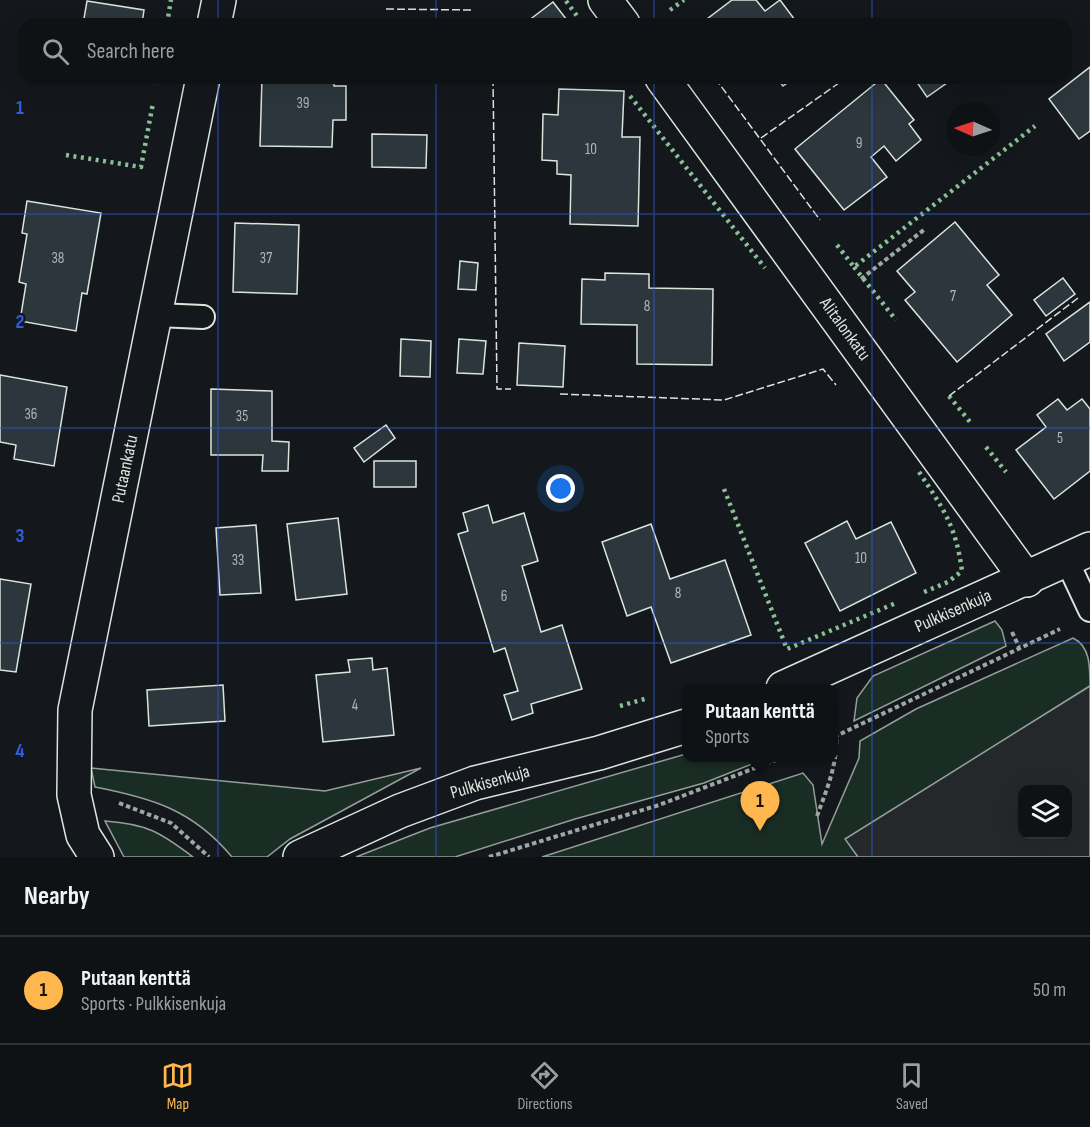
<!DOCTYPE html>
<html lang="en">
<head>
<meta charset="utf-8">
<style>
	:root { --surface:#0f1215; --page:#1d2022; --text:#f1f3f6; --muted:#9b9ea0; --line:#2f3234; --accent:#ffb74d }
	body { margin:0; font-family:"Sofia Sans Condensed",sans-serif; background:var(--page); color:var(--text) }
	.controls { position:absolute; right:18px; bottom:18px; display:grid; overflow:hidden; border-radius:12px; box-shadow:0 6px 24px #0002 }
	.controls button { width:54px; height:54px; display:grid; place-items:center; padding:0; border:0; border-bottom:2px solid var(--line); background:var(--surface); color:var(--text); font:30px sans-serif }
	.compass { position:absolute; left:946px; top:102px; width:54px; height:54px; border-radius:50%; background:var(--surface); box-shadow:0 6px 24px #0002; rotate:273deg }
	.you { position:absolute; left:561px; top:489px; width:21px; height:21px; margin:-15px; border:4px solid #fff; border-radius:50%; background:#1a73e8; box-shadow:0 0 0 9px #1a73e833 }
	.badge { display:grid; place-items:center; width:39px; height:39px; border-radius:50%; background:var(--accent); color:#111; font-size:20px; font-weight:700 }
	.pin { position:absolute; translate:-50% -50px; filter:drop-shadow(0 2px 3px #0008) }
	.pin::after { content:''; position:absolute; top:32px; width:21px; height:18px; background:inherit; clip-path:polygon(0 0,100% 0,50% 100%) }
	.popup { position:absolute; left:682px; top:684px; width:156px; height:78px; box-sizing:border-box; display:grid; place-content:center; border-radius:12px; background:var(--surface); filter:drop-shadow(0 2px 4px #0005); font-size:20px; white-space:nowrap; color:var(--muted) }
	.popup b { font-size:22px; color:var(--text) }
	.popup::after { content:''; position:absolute; left:50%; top:100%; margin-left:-12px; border:12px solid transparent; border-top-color:var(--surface) }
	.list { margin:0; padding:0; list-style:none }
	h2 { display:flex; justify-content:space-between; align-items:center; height:78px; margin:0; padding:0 24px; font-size:26px }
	h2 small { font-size:20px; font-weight:400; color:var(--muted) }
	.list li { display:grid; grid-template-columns:39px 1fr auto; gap:18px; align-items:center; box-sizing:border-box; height:108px; padding:0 24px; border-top:2px solid var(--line) }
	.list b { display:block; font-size:22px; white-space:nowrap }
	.list p { margin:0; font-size:20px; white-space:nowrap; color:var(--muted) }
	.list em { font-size:20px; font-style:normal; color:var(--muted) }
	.icon { flex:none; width:33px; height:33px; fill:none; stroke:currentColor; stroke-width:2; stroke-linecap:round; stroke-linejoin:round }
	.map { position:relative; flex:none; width:1090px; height:857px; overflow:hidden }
	.search { position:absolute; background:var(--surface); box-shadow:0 6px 24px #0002; left:18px; right:18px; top:18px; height:66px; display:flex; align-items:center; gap:15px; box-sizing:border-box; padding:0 21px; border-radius:18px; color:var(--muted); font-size:22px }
	.sheet { height:186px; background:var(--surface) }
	nav { display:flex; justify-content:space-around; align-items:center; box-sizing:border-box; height:84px; border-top:2px solid var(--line); background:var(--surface); font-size:16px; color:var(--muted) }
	nav a { display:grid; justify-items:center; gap:3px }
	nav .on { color:var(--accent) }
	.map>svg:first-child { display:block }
	.green { fill:#1a2d24; stroke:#939e99; stroke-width:1.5 }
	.parking { fill:#24282b; stroke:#939e99; stroke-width:1.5; fill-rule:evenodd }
	.building { fill:#2c363c; stroke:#d8e6dc; stroke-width:1.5 }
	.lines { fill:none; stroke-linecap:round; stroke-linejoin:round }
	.service-casing { stroke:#d8e6dc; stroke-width:26 }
	.minor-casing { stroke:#d8e6dc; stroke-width:36 }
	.path { stroke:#9da8a2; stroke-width:4; stroke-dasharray:4.5 3; stroke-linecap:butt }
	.service { stroke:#14181c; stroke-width:22 }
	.minor { stroke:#14181c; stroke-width:33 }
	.hedge { stroke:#8ac095; stroke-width:4.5; stroke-dasharray:3 4.5; stroke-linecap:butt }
	.fence { stroke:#d8e6dc; stroke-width:1.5; stroke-dasharray:8 3; stroke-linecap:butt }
	.grid { fill:none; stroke:#305dd8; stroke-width:1.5; stroke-opacity:0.55 }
	.labels { text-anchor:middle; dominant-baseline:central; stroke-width:4.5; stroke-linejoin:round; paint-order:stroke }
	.number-label { font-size:15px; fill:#adbab4 }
	.street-label { font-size:18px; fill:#d8e6dc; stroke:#14181c }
	.grid-label { font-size:20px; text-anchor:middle; font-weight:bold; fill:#305dd8; stroke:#14181c; stroke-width:4.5; stroke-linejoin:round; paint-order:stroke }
</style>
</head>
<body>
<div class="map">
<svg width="1090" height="857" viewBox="0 0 1090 857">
	<rect width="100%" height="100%" fill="#14181c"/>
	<!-- green -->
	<g class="green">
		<polygon points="995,621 1002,630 1006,646 854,721 857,698 873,676"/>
		<path d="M1073,638C1090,646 1090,666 1090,686L846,839L858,857H542L803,773L813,785L822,844L859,758L860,741L916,709Z"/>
		<polygon points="686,754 686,758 767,758 704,783 575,819 455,857 356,857 430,828"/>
		<path d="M91,768L325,791L421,768L290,839L267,857H232C193,810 152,798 95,787Z"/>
		<path d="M105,821C147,824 160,832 193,857H124Z"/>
	</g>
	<!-- parking -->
	<path class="parking" d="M1090,686V857H858L845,839ZM1022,790H1068V834H1022Z"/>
	<!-- building -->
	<g class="building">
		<polygon points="732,0 756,0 765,11 780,0 798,24 704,24 703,22"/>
		<polygon points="87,1 144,10 142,24 83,24"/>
		<polygon points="553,2 570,24 524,24"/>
		<polygon points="1090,67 1090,131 1079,139 1049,99"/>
		<polygon points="262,78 334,78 334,86 346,86 346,120 333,120 332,147 260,146"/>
		<polygon points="777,78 794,78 783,86"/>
		<polygon points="914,78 954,78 927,97"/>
		<polygon points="881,79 914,120 909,124 921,140 896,161 884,146 871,157 887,177 844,210 795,149"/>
		<polygon points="559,89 624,91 622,137 640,137 638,226 570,224 571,175 557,174 557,161 542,160 543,114 558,115"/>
		<polygon points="372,134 427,135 426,168 372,167"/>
		<polygon points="27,201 101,213 87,294 82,293 76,331 20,321 26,284 19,282 27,234 22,233"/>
		<polygon points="955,222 999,275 987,285 1012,315 957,362 905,300 915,292 897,271"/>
		<polygon points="235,223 299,225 297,294 233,292"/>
		<polygon points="460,261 478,263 476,290 458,289"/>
		<polygon points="605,273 649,274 649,288 713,289 712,365 637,364 637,325 581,324 582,279 605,280"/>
		<polygon points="1063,278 1075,294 1046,316 1034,300"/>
		<polygon points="1090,302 1090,342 1064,361 1046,334"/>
		<polygon points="401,339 431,341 430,377 400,376"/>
		<polygon points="459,339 486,341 483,374 457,373"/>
		<polygon points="519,343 565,346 563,387 517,385"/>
		<polygon points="0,375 67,387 54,466 14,459 16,445 0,442"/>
		<polygon points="211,389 272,391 272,441 289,442 288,471 262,471 263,455 211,455"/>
		<polygon points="1058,399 1067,410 1082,399 1090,409 1090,471 1054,499 1016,450 1046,427 1037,415"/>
		<polygon points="386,425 395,438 364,462 354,448"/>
		<rect x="374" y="461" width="42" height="26"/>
		<polygon points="488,505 493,523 524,513 538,561 522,566 541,632 562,625 582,689 531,704 533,713 512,720 504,695 518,691 505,648 494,652 458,534 468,531 463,513"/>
		<polygon points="338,518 347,594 296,600 287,524"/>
		<polygon points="847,521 856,539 891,522 916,573 840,611 805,543"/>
		<polygon points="651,524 670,579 725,560 751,635 671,663 651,607 627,616 602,542"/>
		<polygon points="256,525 261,593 220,595 216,528"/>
		<polygon points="0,579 31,584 16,672 0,670"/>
		<polygon points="372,658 373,670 387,668 394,735 323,742 316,675 350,672 348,660"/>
		<polygon points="223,685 225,721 149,726 147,690"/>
	</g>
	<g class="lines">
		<defs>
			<g id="service">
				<polyline points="157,315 203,317"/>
				<polyline points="1067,561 1090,610"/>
			</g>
			<g id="minor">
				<polyline points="605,0 623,24"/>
				<polyline points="214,24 219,0"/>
				<polyline points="662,78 1027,580"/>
				<polyline points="783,688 1090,549"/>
				<polyline points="97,857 83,835 74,795 75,710 203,78"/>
				<polyline points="300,857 400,811 475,783 599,753 686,726"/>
			</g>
		</defs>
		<!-- service casing -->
		<use href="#service" class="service-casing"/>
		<!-- minor casing -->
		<use href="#minor" class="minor-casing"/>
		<!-- path -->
		<g class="path">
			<polyline points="861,279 925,229"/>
			<polyline points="1012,632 1019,647"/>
			<polyline points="834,737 1060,629"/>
			<polyline points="119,803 171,823 209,857"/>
			<path d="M817,816C828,786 842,754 834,721"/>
			<polyline points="489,857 659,805 781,758"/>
		</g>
		<!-- service -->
		<use href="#service" class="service"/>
		<!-- minor -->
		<use href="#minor" class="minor"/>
		<!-- hedge -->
		<g class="hedge">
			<polyline points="566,1 583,24"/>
			<polyline points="670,10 684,0"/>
			<polyline points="167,24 171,0"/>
			<polyline points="156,84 157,78"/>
			<polyline points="630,96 765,268"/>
			<polyline points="66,155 141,167 153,103"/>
			<polyline points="837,245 854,267 1035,126"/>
			<polyline points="854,267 896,320"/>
			<polyline points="949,396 970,422"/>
			<polyline points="986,447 1006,472"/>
			<path d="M919,472C943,508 956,526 962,571L948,582L924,592"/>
			<polyline points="724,489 787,649 896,603"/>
			<polyline points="620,706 648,698"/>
		</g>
		<!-- fence -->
		<g class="fence">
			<polyline points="386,9 471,10"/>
			<polyline points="493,78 497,389 511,389"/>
			<polyline points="715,78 820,220"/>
			<polyline points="761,138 846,78"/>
			<polyline points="560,394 724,400 823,369 836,385"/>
			<polyline points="949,396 1078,298"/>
		</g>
	</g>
	<!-- grid -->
	<path class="grid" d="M218,0V24M436,0V24M654,0V24M872,0V24M218,78V857M436,78V857M654,78V857M872,78V857M0,214H1090M0,428H1090M0,643H1090"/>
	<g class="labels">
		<!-- number labels -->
		<g class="number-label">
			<text x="303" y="103">39</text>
			<text x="859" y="143">9</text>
			<text x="591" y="149">10</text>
			<text x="58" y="258">38</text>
			<text x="266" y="258">37</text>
			<text x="953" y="296">7</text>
			<text x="647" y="306">8</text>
			<text x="31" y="414">36</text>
			<text x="242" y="416">35</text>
			<text x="1060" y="438">5</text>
			<text x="861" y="558">10</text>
			<text x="238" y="560">33</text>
			<text x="678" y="593">8</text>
			<text x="504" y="596">6</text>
			<text x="355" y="705">4</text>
		</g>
		<!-- street labels -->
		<g class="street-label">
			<text transform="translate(845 329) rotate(54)">Alitalonkatu</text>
			<text transform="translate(125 469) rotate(-78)">Putaankatu</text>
			<text transform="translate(953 611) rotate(-24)">Pulkkisenkuja</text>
			<text transform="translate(490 782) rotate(-16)">Pulkkisenkuja</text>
		</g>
	</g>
	<g class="grid-label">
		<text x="20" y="114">1</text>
		<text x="20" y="328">2</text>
		<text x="20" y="542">3</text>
		<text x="20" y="757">4</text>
	</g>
</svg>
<div class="controls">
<button><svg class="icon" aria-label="layers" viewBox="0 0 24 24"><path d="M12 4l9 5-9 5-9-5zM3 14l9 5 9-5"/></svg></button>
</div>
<svg class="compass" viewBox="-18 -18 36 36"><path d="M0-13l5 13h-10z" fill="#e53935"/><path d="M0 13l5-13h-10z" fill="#9b9ea0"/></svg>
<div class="you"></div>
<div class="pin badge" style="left:760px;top:831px">1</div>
<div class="popup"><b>Putaan kenttä</b>Sports</div>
<div class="search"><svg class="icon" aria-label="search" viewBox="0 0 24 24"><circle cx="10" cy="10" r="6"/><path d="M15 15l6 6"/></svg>Search here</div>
</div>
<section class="sheet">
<h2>Nearby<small></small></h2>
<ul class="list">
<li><span class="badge">1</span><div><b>Putaan kenttä</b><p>Sports · Pulkkisenkuja</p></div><em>50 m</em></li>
</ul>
</section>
<nav>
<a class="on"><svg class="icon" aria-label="map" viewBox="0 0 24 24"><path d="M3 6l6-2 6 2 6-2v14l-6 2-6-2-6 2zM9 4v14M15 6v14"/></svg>Map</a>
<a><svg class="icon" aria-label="directions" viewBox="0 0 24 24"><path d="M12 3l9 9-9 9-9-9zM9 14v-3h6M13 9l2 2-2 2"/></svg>Directions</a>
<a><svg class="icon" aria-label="saved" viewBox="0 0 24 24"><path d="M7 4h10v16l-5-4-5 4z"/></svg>Saved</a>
</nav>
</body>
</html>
